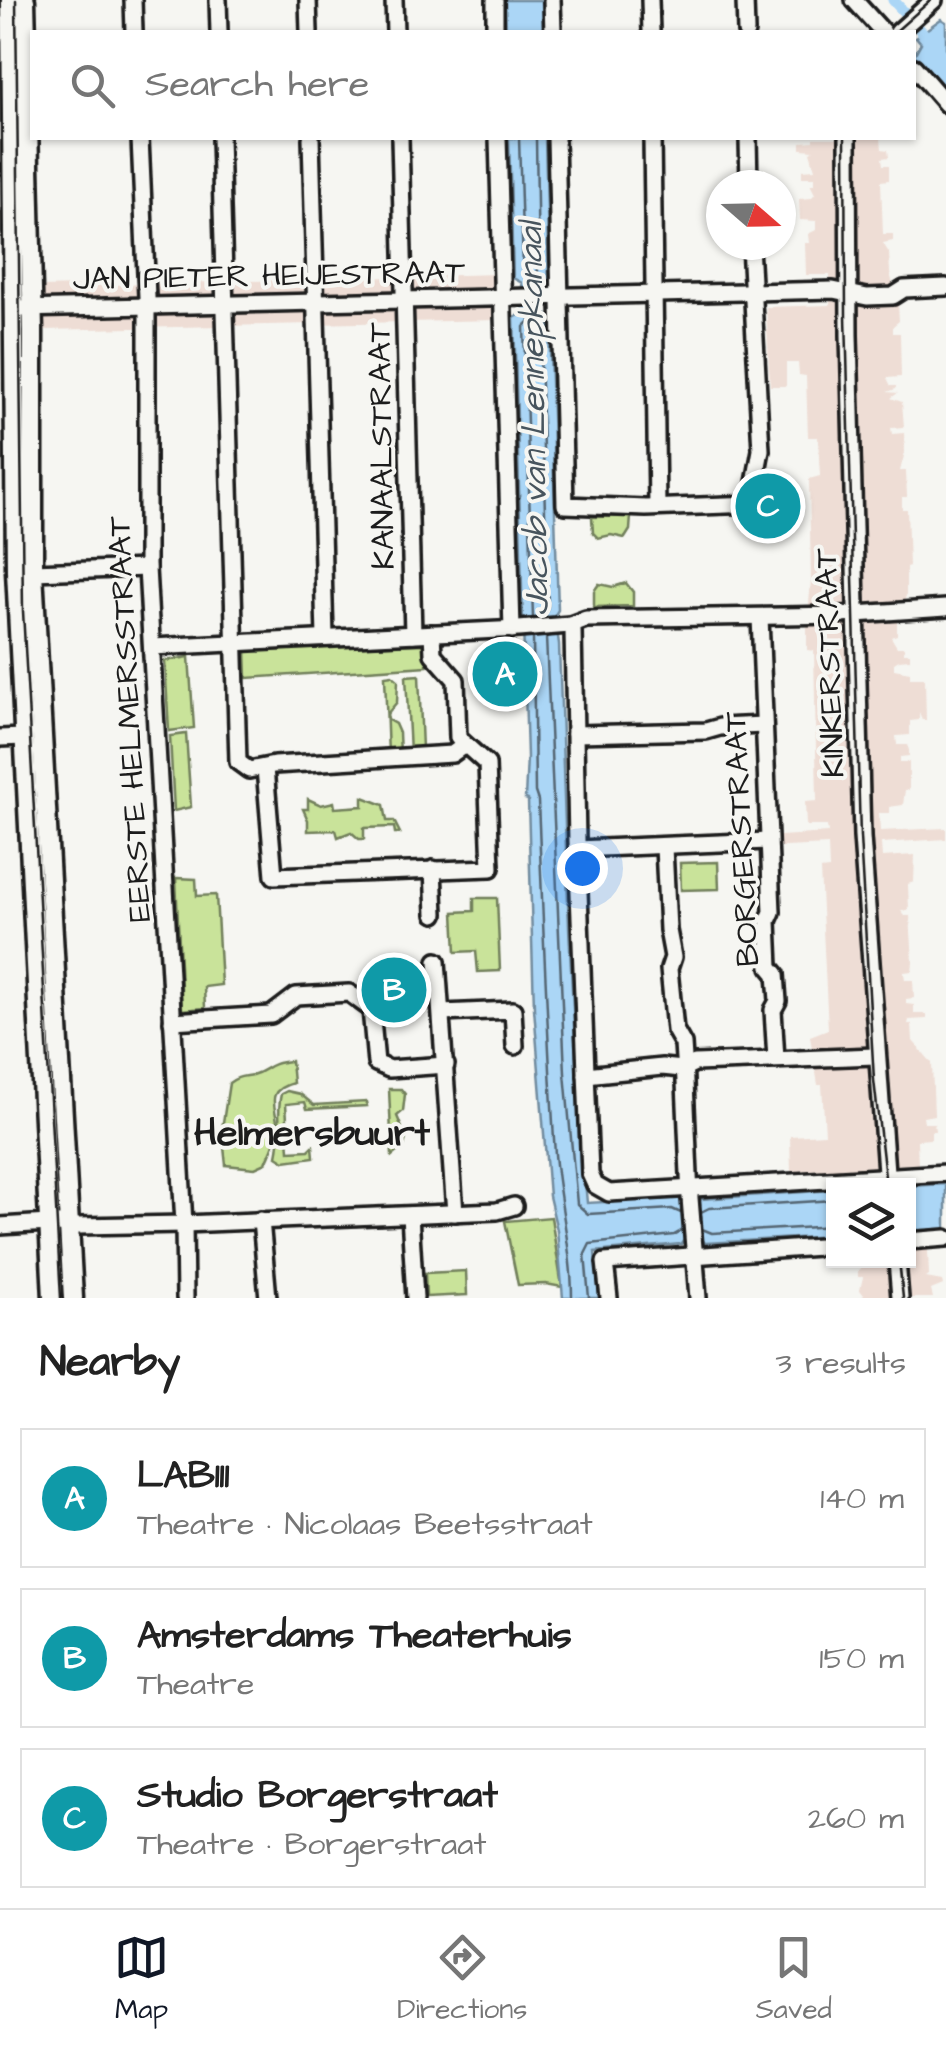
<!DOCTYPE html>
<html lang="en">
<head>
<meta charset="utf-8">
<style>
	:root { --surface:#fff; --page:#f2f2f2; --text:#222; --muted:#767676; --line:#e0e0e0; --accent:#111827 }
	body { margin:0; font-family:"Architects Daughter",sans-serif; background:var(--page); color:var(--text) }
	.controls { position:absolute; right:30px; bottom:30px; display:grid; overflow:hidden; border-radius:0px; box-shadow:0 2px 8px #0004 }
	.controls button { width:90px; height:90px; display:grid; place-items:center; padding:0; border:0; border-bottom:2px solid var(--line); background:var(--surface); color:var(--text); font:50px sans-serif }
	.compass { position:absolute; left:706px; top:170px; width:90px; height:90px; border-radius:50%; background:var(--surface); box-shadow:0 2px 8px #0004; rotate:110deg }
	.you { position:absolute; left:582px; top:868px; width:35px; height:35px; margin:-25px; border:8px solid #fff; border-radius:50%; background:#1a73e8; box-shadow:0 0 0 15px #1a73e833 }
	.badge { display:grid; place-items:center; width:65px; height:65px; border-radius:50%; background:var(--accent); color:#fff; font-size:32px; font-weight:700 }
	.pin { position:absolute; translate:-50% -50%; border:5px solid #fff; box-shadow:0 2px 10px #0006 }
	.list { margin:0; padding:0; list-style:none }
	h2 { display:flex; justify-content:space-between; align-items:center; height:130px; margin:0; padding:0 40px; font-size:42px }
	h2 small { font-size:32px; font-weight:400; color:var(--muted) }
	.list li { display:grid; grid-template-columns:65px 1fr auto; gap:30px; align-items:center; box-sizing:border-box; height:140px; margin:0 20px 20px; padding:0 20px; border:2px solid var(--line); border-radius:0px }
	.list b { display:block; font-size:38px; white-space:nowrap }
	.list p { margin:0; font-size:32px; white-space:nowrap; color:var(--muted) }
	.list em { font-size:32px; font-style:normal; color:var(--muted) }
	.icon { flex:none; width:55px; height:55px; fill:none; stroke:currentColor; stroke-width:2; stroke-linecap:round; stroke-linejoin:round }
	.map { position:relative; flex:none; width:946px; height:1298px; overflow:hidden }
	.search { position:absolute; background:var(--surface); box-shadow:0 2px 8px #0004; left:30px; right:30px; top:30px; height:110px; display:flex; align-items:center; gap:25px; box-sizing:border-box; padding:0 35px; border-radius:0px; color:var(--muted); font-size:38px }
	.sheet { height:610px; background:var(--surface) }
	nav { display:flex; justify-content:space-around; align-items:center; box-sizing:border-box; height:140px; border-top:2px solid var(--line); background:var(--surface); font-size:28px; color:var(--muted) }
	nav a { display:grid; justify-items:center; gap:5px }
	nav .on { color:var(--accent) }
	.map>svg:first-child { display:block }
	.built { fill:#eeddd5 }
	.green { fill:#c9e39a; stroke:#72805b; stroke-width:2.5 }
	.water { fill:#abd6f6; stroke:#728c9f; stroke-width:2.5 }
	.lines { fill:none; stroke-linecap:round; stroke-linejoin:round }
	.shore { stroke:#556673; stroke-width:2.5 }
	.canal { stroke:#abd6f6; stroke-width:11 }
	.minor-casing { stroke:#1c1c1c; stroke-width:22 }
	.major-casing { stroke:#1c1c1c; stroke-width:25 }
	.minor { stroke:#f6f6f2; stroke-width:15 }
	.major { stroke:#f6f6f2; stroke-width:18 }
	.tram { stroke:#1c1c1c; stroke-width:2.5 }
	.labels { text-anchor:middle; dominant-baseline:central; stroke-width:8; stroke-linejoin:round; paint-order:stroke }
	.street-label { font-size:32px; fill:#1c1c1c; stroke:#f6f6f2 }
	.water-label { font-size:35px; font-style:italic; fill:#47545d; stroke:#f6f6f2 }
	.quarter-label { font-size:38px; font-weight:bold; fill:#1c1c1c; stroke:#f6f6f2 }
</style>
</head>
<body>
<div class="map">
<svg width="946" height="1298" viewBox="0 0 946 1298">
	<rect width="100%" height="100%" fill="#f6f6f2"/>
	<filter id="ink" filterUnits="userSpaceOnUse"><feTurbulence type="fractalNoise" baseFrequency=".01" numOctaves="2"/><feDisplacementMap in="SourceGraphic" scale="20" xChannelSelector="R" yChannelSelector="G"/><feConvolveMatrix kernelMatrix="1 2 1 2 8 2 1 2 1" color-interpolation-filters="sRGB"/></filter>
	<g filter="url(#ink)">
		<!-- built -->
		<g class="built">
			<polygon points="814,138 881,138 882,149 888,150 889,157 882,158 883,165 889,165 889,180 881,181 883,234 893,234 893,241 883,243 889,253 890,273 898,304 899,321 893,326 893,333 900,333 901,377 887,378 891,386 896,386 896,389 887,392 898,393 891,398 902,402 904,427 891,428 892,434 904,433 905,452 900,471 906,471 907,497 902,497 902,509 907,509 909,566 906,567 906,596 897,620 897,635 891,637 897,647 904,647 904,653 910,653 910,659 899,660 894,663 894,669 910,672 910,678 925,678 926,720 922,720 919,712 919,720 910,721 910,735 896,736 897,745 907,745 909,750 909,756 900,757 900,762 909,762 909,790 905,790 903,805 889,807 889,813 879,813 880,831 946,828 946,839 881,843 882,857 915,855 914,882 908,884 909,910 901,911 905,916 910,916 913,962 912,971 904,972 905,980 913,980 914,998 906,999 906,1004 914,1005 914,1014 927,1014 927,1019 909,1020 908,1024 912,1024 913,1041 932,1063 934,1115 923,1117 924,1123 934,1123 935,1131 931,1131 931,1139 917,1140 918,1166 909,1167 928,1250 929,1276 926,1278 942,1281 943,1285 931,1290 933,1298 861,1298 864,1295 860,1290 863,1277 858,1277 858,1271 862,1268 858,1267 857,1261 908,1260 908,1186 849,1185 847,1170 791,1173 790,1136 825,1134 822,1085 818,1085 810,1036 828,1029 820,870 829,869 828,845 764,848 764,837 828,833 827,826 806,826 805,802 817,801 814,651 807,650 807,626 811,581 809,479 820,476 818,437 808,437 806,376 799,375 798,363 786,363 786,386 770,386 766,307 830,305 830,275 806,275 805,243 809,243 808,234 816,230 816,221 800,220 799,199 811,198 815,194 810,184 815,184 815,177 802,177 802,170 815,169 810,152 814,150 801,149 801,142 814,141"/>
			<polygon points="497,274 498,320 43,330 42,287"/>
		</g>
		<!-- green -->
		<g class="green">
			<polygon points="631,516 630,530 625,538 611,535 598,538 593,533 592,517"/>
			<polygon points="626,583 633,592 633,606 594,607 594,591 599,584 613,587"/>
			<polygon points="427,644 427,666 247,678 246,649"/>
			<polygon points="189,657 194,728 169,731 165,661"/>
			<polygon points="392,675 398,680 397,702 387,714 388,720 395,724 399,733 400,754 388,755 385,676"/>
			<polygon points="419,675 422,749 410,752 406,676"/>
			<polygon points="186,734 191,807 174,811 170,736"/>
			<polygon points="363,797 384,805 387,821 394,821 400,833 395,833 394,827 364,828 364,839 359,839 351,832 338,837 336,830 308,831 308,820 303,809 308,809 308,799 321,805 334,802 335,808 363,806"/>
			<polygon points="718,862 719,889 681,890 680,863"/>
			<polygon points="176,878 196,879 197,896 216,895 221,985 204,987 205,1008 182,1010"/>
			<polygon points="474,898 497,898 500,971 478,972 476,951 456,952 454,912 474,911"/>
			<path d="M291,1061L293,1083C260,1092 280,1110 277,1131C276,1143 270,1153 266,1163L255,1168L226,1165L222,1129L229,1083C238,1076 242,1077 252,1075C268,1071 266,1063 291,1061Z"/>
			<polygon points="389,1089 401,1089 405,1094 403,1111 397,1116 404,1133 407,1134 404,1146 392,1156"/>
			<path d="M287,1091L300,1094L314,1105L366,1102L367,1106L307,1109L305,1102L286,1104L289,1151L309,1150L313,1146L314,1157L285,1161L277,1156C283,1131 276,1114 281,1094Z"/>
			<polygon points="551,1217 562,1287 546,1284 518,1285 505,1221"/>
			<polygon points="466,1271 467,1295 426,1297 425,1273"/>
		</g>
		<!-- water -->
		<g class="water">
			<polygon points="505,0 542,0 543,32 506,32"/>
			<polygon points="941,19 946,22 946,91 914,55 921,43 916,37"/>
			<path d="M509,138H545L549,280L543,282V312L549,316L558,610L555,615L559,644C565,831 570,1017 587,1203L679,1198L683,1204L698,1203L701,1199L833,1190V1236L705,1243L701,1238L684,1240L681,1244L595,1252L599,1298H563L557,1230L549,1196L534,1008L528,800L525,799L527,757L514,318L523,313L522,283L513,278Z"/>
			<polygon points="946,1184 946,1230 909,1230 909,1186"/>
		</g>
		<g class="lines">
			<!-- shore -->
			<g class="shore">
				<polyline points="519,138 523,269 532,277 538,271 536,138"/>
				<polyline points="533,618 524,327 533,318 539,324 548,606 545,617"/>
				<polyline points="546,637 565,1073 577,1204 588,1214 672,1209 681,1213"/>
				<path d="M533,638L535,792L538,801C543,919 547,1036 555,1154C559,1203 572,1249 572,1298"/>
				<polyline points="701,1212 709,1208 834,1200"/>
				<polyline points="702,1229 712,1233 834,1226"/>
				<polyline points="589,1298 585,1254 590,1244 674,1235 683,1230"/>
			</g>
			<!-- canal -->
			<polyline class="canal" points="893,0 946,58"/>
			<defs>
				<g id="minor">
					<polyline points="133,0 134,32"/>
					<polyline points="218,0 219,32"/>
					<polyline points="308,0 309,32"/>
					<polyline points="394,0 395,32"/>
					<polyline points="495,0 495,32"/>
					<polyline points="552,0 553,32"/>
					<polyline points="650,0 651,32"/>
					<polyline points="745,0 746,32"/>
					<polyline points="854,0 883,32"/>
					<polyline points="898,32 934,0"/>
					<polyline points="914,67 946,104"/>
					<polyline points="140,138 147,297 147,568 184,1224 185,1298"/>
					<polyline points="220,138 238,762 249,770 274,765 452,754 463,746"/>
					<polyline points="311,138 325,637"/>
					<polyline points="400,138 413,634"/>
					<polyline points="498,138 512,630"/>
					<polyline points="556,138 565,505 646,508 754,504 754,488 761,450 750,245"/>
					<polyline points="652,138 657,507"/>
					<polyline points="748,138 749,185"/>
					<polyline points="848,138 849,335 862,837 887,1186"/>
					<polyline points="20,309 833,290 867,297 893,296 904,289 946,287"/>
					<polyline points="33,572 147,568"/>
					<polyline points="760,617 772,912 768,921 770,967 776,974 778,1001 773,1010 776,1059"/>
					<polyline points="570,625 573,630 577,841 590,1174 595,1185 609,1193 946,1173"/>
					<polyline points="152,647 519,629 570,625 586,619 841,615 946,608"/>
					<polyline points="575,734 706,731 720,727 764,725"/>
					<polyline points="0,738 23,737"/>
					<polyline points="265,768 274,876 491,868 487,764 458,738 456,680 433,654 432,633"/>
					<polyline points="664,847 668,930 673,957 669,969 675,1030 683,1044 684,1059 690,1198 698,1298"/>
					<polyline points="577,849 768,841"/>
					<polyline points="433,869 435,914"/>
					<polyline points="437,961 455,1213"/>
					<polyline points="442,1013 513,1010 515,1046"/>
					<polyline points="172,1021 271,1015 296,996 349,993 371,1009 376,1063 389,1069 446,1065"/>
					<polyline points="586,1075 662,1067 682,1069 695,1063 875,1056"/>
					<polyline points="410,1215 415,1298"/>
					<polyline points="261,1220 268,1298"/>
					<polyline points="0,1226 49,1223 78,1226 184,1224 497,1211 514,1206"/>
					<polyline points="908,1241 946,1238"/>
					<polyline points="897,1260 900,1298"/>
					<polyline points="609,1298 605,1262 834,1246"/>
				</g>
				<g id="major">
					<polyline points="11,0 16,571 53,1298"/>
					<polyline points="25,0 33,331 33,572 73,1298"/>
				</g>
			</defs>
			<!-- minor casing -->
			<use href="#minor" class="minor-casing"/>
			<!-- major casing -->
			<use href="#major" class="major-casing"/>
			<!-- minor -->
			<use href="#minor" class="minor"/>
			<!-- major -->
			<use href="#major" class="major"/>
			<!-- tram -->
			<g class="tram">
				<polyline points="16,0 23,611 61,1298"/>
				<polyline points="895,32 931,0"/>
				<polyline points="845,138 846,316 860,837 874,1080 886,1186"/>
				<polyline points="899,1260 903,1298"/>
			</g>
		</g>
	</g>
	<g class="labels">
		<!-- street labels -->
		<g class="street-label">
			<text transform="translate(269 276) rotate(-1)">JAN PIETER HEIJESTRAAT</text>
			<text transform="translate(382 446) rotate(-91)">KANAALSTRAAT</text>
			<text transform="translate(830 663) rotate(-92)">KINKERSTRAAT</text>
			<text transform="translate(130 719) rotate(-93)">EERSTE HELMERSSTRAAT</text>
			<text transform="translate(742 839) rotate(-93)">BORGERSTRAAT</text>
		</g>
		<!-- water labels -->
		<g class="water-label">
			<text transform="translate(534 419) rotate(-91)">Jacob van Lennepkanaal</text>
		</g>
		<!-- quarter labels -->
		<g class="quarter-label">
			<text x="312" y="1134">Helmersbuurt</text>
		</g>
	</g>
</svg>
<div class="controls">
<button><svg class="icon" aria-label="layers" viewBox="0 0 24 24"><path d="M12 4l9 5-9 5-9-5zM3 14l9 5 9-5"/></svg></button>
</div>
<svg class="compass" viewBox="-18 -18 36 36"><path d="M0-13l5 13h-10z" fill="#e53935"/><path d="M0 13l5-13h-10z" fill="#767676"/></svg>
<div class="you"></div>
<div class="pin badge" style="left:505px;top:674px;background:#0f9aa8">A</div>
<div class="pin badge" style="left:394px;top:990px;background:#0f9aa8">B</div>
<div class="pin badge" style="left:768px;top:506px;background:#0f9aa8">C</div>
<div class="search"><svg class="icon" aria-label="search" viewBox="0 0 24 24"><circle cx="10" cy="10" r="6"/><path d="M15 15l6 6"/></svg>Search here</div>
</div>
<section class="sheet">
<h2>Nearby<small>3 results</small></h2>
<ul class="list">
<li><span class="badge" style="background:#0f9aa8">A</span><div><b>LAB111</b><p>Theatre · Nicolaas Beetsstraat</p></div><em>140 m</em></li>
<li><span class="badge" style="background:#0f9aa8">B</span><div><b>Amsterdams Theaterhuis</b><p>Theatre</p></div><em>150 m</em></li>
<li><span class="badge" style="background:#0f9aa8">C</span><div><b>Studio Borgerstraat</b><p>Theatre · Borgerstraat</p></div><em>260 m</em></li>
</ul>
</section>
<nav>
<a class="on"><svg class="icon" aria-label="map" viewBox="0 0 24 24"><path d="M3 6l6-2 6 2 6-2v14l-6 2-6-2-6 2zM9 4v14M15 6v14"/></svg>Map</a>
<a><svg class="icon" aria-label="directions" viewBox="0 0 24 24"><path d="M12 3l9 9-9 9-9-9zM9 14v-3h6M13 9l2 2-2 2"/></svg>Directions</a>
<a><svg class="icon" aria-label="saved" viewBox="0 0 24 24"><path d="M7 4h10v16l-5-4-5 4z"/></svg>Saved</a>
</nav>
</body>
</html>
